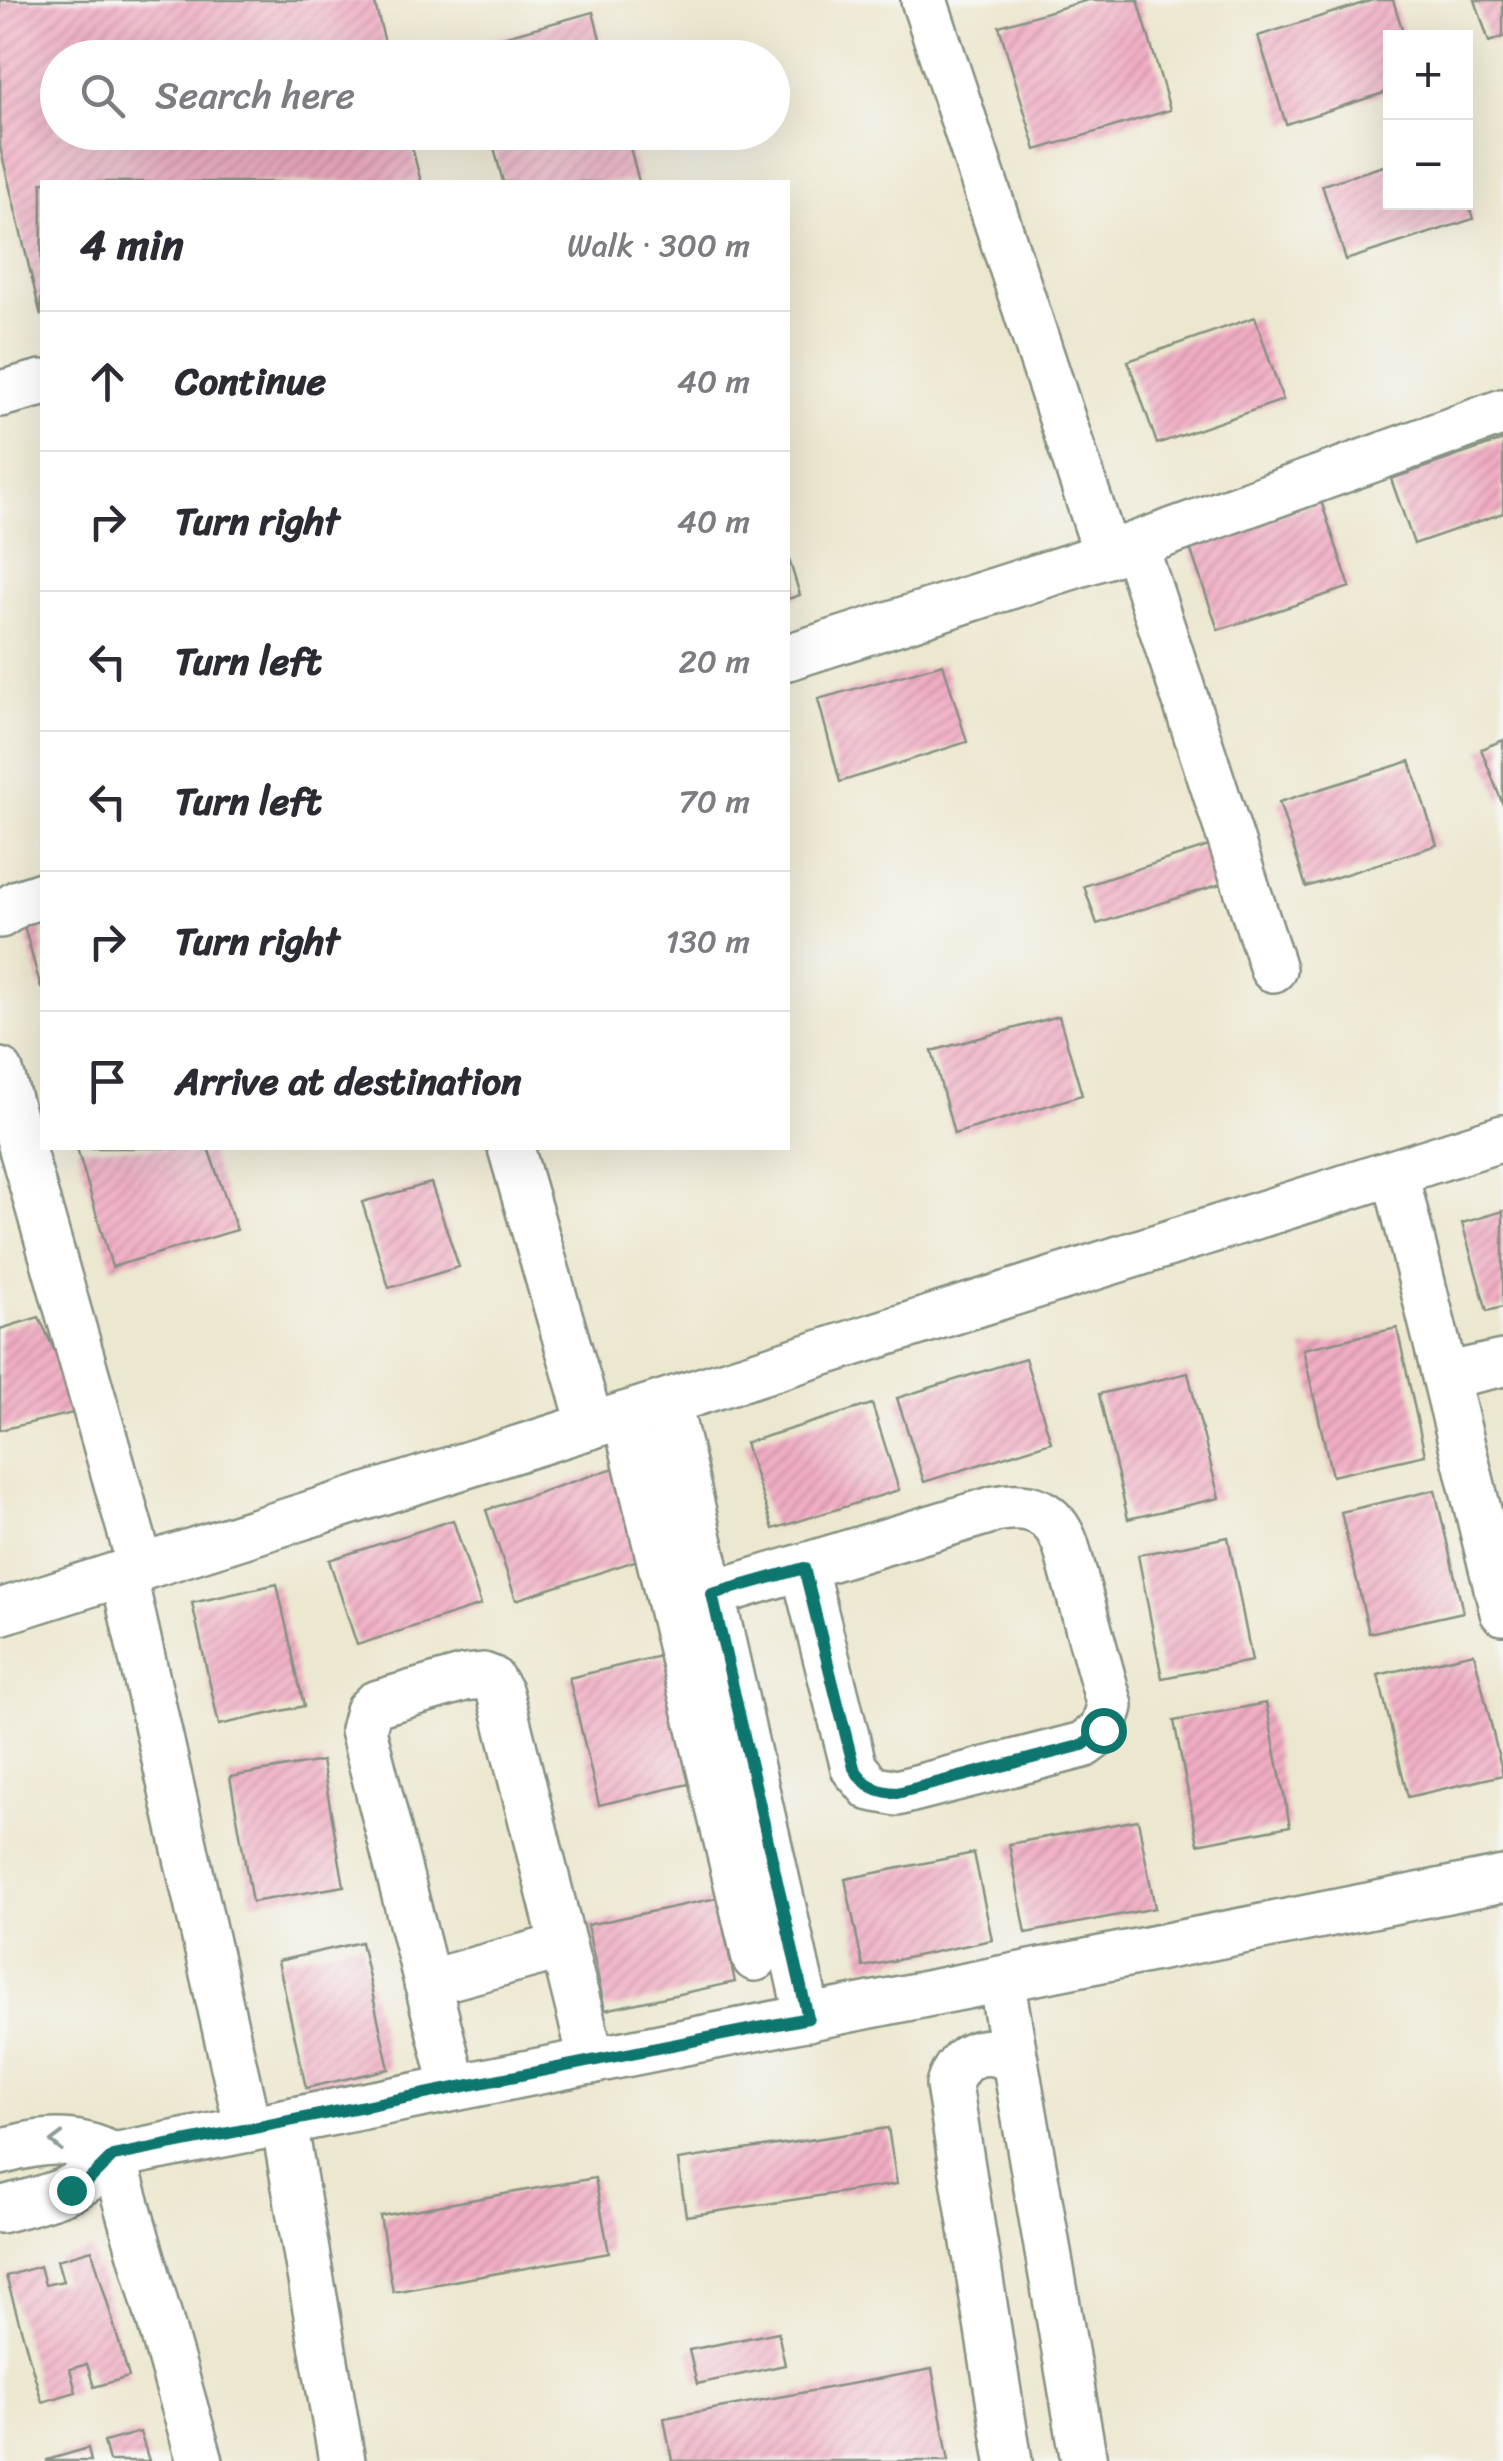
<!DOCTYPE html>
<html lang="en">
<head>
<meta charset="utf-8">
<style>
	:root { --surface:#fff; --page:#f2f2f3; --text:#2b2b33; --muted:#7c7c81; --line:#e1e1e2 }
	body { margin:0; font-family:Sriracha,sans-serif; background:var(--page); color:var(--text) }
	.controls { position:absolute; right:30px; top:30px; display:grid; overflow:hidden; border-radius:0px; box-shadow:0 10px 40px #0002 }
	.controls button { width:90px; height:90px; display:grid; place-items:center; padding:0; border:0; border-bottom:2px solid var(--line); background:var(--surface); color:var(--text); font:50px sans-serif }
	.stop { position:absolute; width:30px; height:30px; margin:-22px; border:8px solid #0f766e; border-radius:50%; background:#fff }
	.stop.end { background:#0f766e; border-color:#fff; box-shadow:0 2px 10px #0008 }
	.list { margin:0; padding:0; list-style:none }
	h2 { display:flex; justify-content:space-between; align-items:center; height:130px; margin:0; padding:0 40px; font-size:42px }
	h2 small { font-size:32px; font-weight:400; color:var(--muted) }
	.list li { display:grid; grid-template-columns:65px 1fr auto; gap:30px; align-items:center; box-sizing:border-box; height:140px; padding:0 40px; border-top:2px solid var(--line) }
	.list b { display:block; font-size:38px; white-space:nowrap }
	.list em { font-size:32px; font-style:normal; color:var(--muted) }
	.icon { flex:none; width:55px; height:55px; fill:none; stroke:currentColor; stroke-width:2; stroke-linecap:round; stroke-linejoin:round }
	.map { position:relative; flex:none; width:1503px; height:2461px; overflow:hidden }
	.search { position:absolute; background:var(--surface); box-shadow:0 10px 40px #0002; left:40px; top:40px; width:750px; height:110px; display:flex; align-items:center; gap:25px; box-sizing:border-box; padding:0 35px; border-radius:55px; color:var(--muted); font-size:38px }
	.panel { position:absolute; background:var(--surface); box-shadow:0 10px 40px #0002; left:40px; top:180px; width:750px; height:970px; border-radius:0px }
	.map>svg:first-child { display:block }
	.building { fill:url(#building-hatch) }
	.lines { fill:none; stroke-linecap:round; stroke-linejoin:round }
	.minor-casing { stroke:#869282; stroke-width:50 }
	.minor { stroke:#fff; stroke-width:45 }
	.oneway { stroke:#8f9e9a }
	.route { stroke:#0f766e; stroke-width:12 }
</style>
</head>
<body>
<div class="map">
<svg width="1503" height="2461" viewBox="0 0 1503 2461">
	<defs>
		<pattern id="building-hatch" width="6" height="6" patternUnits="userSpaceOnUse" patternTransform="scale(2.5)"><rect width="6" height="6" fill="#f2adc4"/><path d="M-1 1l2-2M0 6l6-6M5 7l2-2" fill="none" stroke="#c38ea0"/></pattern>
	</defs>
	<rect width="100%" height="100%" fill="#f6f6f2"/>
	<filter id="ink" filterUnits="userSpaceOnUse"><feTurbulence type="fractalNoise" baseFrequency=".01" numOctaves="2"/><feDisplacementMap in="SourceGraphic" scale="20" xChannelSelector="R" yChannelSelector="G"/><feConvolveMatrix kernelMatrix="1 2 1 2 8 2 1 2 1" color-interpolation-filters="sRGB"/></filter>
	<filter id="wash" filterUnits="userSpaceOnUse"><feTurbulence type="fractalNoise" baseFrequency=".0048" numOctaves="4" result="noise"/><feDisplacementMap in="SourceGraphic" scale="40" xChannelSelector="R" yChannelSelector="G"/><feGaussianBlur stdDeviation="2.25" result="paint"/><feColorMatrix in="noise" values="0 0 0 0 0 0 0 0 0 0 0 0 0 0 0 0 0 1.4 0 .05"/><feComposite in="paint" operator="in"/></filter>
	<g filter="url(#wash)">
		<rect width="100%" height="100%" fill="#ece7cf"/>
		<g id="blocks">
			<!-- building -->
			<g class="building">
				<polygon points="0,0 374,0 389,58 58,58 58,132 408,132 421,182 42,182 41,316 0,147"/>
				<polygon points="1088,0 1138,0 1170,110 1036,150 999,26"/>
				<polygon points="1373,0 1393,0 1405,38 1390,38 1390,91 1286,124 1258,36"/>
				<polygon points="1475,0 1503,0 1503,37 1489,42"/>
				<polygon points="593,12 605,58 469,58 466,47"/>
				<polygon points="490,132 626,132 639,182 503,182"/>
				<polygon points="1390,164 1390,202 1468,202 1473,219 1346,260 1322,185"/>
				<polygon points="1255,317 1283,400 1157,444 1128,361"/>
				<polygon points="1503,440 1503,513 1414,544 1391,479"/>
				<polygon points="1321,501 1350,587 1218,630 1189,545"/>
				<polygon points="788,556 800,595 788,599"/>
				<polygon points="943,664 967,742 840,782 818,699"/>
				<polygon points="1503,740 1503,805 1481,749"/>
				<polygon points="1410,761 1437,845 1306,887 1279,802"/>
				<polygon points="1215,844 1227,882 1097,924 1084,886"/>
				<polygon points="42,912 42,988 41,988 22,918"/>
				<polygon points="1059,1016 1082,1095 954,1134 932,1051"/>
				<polygon points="77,1148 208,1148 237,1230 112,1267"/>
				<polygon points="431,1183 459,1267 389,1288 362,1202"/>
				<polygon points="1503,1211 1503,1307 1487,1311 1462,1223"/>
				<polygon points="39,1317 82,1411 0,1430 0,1329"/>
				<polygon points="1397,1328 1425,1455 1332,1476 1303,1349"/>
				<polygon points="1025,1358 1051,1442 924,1482 897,1398"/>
				<polygon points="1188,1373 1219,1498 1128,1519 1099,1394"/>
				<polygon points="872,1404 899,1490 773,1529 745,1443"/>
				<polygon points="614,1468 644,1558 516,1600 486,1510"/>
				<polygon points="1435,1490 1463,1612 1369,1633 1341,1512"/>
				<polygon points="453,1520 481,1605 357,1645 329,1560"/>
				<polygon points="1228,1537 1252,1661 1162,1678 1138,1555"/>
				<polygon points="277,1584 304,1706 219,1725 192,1603"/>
				<polygon points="1474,1653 1503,1775 1408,1797 1378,1675"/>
				<polygon points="664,1655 693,1783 599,1805 569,1678"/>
				<polygon points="1266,1703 1290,1826 1198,1844 1174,1721"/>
				<polygon points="322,1761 344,1886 252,1902 230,1777"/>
				<polygon points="1138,1820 1155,1908 1026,1933 1009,1844"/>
				<polygon points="974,1853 992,1940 863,1967 845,1879"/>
				<polygon points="717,1898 735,1982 605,2010 587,1925"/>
				<polygon points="361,1942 389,2069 306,2088 278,1961"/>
				<polygon points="888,2128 897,2184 686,2216 678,2160"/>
				<polygon points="595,2178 609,2253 393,2292 380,2216"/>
				<polygon points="92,2250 129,2377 94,2387 87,2364 70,2369 76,2392 42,2402 6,2276 40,2266 45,2285 63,2281 57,2260"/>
				<polygon points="778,2332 785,2365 697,2384 689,2350"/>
				<polygon points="932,2369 949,2461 672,2461 664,2418"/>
				<polygon points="140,2432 149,2461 109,2461 104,2442"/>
				<polygon points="88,2448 91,2461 47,2461 47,2460"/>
			</g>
		</g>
	</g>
	<g filter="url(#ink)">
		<use href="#blocks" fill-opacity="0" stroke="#869282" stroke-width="2.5"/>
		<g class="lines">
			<defs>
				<g id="minor">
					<polyline points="924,0 1107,555"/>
					<polyline points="0,394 42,383"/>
					<polyline points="1135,545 1273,969"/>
					<polyline points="788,657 1107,555 1503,412"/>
					<polyline points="0,915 18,903 42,895"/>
					<polyline points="0,1071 141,1568"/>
					<polyline points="511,1148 591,1426"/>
					<polyline points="1395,1173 1503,1612"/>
					<polyline points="1445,1376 1503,1363"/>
					<polyline points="668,1402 808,2018"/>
					<polyline points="625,1415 755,1958"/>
					<polyline points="123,1573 248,2129"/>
					<path d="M712,1594L995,1509C1030,1502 1054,1511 1066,1546L1110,1706L1103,1730L1083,1745L897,1793L871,1788L854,1768L804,1569"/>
					<polyline points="0,1612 1503,1138"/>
					<polyline points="1001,1979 1084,2461"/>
					<polyline points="427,1983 563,1946"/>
					<polyline points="454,2088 363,1730 368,1711 375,1704 465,1678 483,1676 491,1679 500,1693 592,2061"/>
					<polyline points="284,2122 342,2461"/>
					<path d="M0,2152C41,2140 74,2136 113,2156L200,2461"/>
					<path d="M0,2210C43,2198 83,2192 113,2156L1503,1879"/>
					<path d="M1009,2461L949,2085C959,2053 986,2044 1014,2061"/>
				</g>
			</defs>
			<!-- minor casing -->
			<use href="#minor" class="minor-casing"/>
			<!-- minor -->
			<use href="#minor" class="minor"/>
		</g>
		<!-- one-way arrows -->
		<defs><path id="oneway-chevron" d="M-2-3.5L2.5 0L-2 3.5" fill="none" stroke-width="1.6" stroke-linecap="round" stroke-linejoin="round" transform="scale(2.5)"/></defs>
		<use class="oneway" href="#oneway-chevron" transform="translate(57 2142) rotate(-179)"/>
	</g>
	<g class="lines" filter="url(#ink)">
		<!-- route -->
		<path class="route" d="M71,2190L87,2182L113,2156L808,2018L712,1594L804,1568L854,1768C865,1786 877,1792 897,1793L1083,1745L1103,1730"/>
	</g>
</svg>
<div class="controls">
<button>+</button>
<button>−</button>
</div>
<div class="stop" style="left:1103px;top:1730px"></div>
<div class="stop end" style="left:71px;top:2190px"></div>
<div class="search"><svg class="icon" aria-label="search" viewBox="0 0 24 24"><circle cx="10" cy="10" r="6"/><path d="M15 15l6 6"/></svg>Search here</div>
<section class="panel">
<h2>4 min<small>Walk · 300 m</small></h2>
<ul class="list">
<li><svg class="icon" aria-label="ahead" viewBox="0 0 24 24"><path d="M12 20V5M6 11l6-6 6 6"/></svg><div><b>Continue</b></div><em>40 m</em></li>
<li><svg class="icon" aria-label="right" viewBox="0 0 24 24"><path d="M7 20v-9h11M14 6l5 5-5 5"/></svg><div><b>Turn right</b></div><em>40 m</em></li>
<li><svg class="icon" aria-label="left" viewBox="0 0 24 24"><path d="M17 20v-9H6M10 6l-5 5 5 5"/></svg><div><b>Turn left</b></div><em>20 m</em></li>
<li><svg class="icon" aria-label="left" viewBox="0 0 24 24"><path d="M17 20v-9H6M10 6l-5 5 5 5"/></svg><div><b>Turn left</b></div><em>70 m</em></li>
<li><svg class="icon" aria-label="right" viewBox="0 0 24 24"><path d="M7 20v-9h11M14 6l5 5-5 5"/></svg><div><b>Turn right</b></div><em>130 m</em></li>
<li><svg class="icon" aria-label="arrive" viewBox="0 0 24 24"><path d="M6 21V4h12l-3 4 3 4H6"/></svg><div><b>Arrive at destination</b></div></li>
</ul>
</section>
</div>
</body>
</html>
